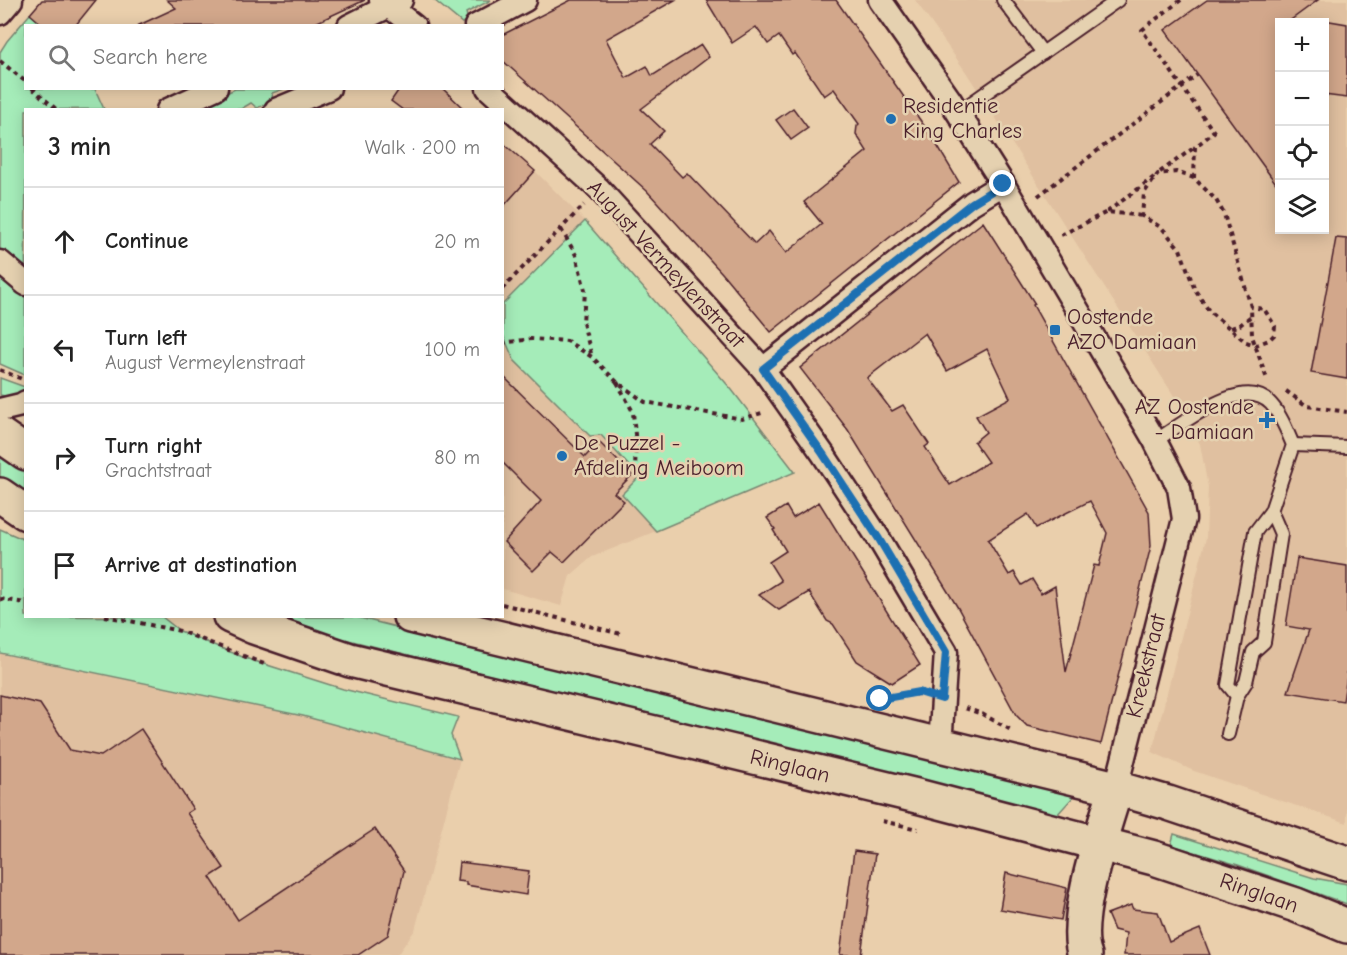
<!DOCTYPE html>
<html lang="en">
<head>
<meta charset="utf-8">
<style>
	:root { --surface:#fff; --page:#f2f2f2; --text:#222; --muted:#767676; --line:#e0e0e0 }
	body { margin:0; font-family:"Comic Neue",sans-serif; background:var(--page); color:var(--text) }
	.controls { position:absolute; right:18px; top:18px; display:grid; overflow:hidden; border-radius:0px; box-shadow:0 3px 15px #0003 }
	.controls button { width:54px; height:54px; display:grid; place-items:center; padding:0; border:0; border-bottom:2px solid var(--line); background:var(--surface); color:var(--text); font:30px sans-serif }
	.stop { position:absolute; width:18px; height:18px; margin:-14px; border:4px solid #1f6fb2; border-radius:50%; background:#fff }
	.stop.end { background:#1f6fb2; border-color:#fff; box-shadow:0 2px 6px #0008 }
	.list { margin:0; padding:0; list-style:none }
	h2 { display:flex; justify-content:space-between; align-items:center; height:78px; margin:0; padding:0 24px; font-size:26px }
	h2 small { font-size:20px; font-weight:400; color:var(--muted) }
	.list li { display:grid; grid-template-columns:39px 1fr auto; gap:18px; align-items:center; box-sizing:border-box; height:108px; padding:0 24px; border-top:2px solid var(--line) }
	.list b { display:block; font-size:22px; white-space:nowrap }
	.list p { margin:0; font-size:20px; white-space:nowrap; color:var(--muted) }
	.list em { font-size:20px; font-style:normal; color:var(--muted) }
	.icon { flex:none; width:33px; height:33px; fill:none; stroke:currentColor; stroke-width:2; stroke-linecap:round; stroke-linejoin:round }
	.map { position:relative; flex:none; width:1347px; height:955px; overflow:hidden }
	.search { position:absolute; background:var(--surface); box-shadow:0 3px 15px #0003; left:24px; top:24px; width:480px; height:66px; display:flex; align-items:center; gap:15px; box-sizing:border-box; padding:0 21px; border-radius:0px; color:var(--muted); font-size:22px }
	.panel { position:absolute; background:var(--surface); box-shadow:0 3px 15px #0003; left:24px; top:108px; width:480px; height:510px; border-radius:0px }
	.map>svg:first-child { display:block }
	.built { fill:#e0c0a0; fill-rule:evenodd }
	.green { fill:#a5ecb9; stroke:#788672; stroke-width:1.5 }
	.building { fill:#d2a78b; stroke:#4a1f2b; stroke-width:1.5; fill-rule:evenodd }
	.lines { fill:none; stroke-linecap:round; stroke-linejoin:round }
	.service-casing { stroke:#4a1f2b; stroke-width:16 }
	.minor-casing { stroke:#4a1f2b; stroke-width:27 }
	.secondary-casing { stroke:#4a1f2b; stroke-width:38 }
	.primary-casing { stroke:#4a1f2b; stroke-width:38 }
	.path { stroke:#4a1f2b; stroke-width:4; stroke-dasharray:4.5 4.5; stroke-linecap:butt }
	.service { stroke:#e5d1b0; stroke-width:12 }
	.minor { stroke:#e5d1b0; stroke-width:22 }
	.secondary { stroke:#e5d1b0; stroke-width:33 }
	.primary { stroke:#e5d1b0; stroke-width:33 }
	.route { stroke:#1f6fb2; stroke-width:8 }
	.poi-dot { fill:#1f6fb2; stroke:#e5d1b0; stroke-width:2 }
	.labels { text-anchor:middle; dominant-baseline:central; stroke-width:5; stroke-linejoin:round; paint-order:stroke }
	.poi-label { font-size:22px; fill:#4a1f2b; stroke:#e5d1b0; text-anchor:start }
	.street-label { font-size:22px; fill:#4a1f2b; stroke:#e5d1b0 }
</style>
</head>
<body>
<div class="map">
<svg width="1347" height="955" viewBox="0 0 1347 955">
	<rect width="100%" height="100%" fill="#eacfac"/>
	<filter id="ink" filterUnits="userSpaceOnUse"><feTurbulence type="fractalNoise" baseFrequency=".0167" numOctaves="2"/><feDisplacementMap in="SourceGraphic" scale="12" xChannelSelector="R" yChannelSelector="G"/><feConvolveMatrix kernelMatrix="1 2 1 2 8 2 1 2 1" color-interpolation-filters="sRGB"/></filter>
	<g filter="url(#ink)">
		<!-- built -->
		<g class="built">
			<path d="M915,0H1347V823L1194,771L1152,752L1206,538L1208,487L1200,444L1174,396L1069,232L966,72ZM1280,22H1324V230H1280Z"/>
			<polygon points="505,145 535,171 585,221 503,304 502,148"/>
			<polygon points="502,335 514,360 601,434 640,477 622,494 656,531 592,557 570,576 561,606 503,589"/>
			<polygon points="0,653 303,716 460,759 415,930 397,955 0,955"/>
		</g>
		<!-- green -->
		<g class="green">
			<polygon points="434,0 491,0 466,13 468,20 462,23"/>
			<polygon points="30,14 44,25 26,26 26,88 95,89 104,109 26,110 25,375 0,364 0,52 7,41"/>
			<polygon points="235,89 284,89 272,93 273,101 257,108 251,103 241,109 189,110"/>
			<polygon points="585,221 732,390 795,472 656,531 622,494 639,477 601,435 590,436 514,360 503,335 503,304"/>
			<polygon points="0,378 25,387 25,393 9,397 0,395"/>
			<polygon points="0,450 25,465 25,495 0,477"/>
			<polygon points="0,529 25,540 26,616 162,617 180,631 245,658 343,689 458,717 451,735 460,759 303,716 0,653"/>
			<polygon points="277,617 356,617 1074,796 1056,816 324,634"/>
			<polygon points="1174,834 1314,878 1347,884 1347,904 1238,865 1171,845"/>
		</g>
		<!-- building -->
		<g class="building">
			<polygon points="42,0 96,0 75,26 44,26 30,14"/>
			<polygon points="167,0 365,0 309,26 137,26 176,8"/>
			<polygon points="571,0 675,0 606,39 626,78 647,66 652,76 701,45 709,57 641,109 664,131 650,144 682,177 687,173 755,244 769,231 786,253 822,224 804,202 867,151 856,134 857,126 859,124 834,89 824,96 795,53 792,55 779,36 768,44 756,27 732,43 706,0 836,0 932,137 959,182 771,332 722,273 647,191 502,60 502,35"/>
			<polygon points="1207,0 1318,0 1288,22 1280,22 1280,189 1165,30"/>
			<polygon points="1324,20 1347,24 1347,98 1324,95"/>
			<polygon points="400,88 442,88 465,110 403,110 391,101"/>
			<polygon points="793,108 808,128 791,140 776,120"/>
			<polygon points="502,142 535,171 502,208"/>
			<path d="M983,222L1035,304L1033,305L1149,512L1151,546L1101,744L1027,726L1016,715L958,608L848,430L800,368ZM925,333L947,371L987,349L1010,398L976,416L986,432L974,442L988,462L950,485L925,447L929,444L903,405L892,411L867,378ZM1090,501L1107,533L1099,566L1094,565L1066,672L1055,586L1041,594L1032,579L1022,585L1014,572L1009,575L988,540L1028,514L1036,528Z"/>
			<polygon points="1336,238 1347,239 1347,379 1311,373"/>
			<polygon points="502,375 585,457 599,442 632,475 614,493 624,501 564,562 552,552 533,571 504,542 541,501 502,462"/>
			<polygon points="819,502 920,665 892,683 857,661 833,624 827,621 809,592 779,610 759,595 781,581 769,562 786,551 773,530 775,529 767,518 786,506 793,518"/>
			<polygon points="1297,558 1347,566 1347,676 1343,701 1288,692 1309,630 1286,626"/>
			<polygon points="0,695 40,704 70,750 101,756 141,729 193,809 187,813 224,868 210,877 238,920 375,829 404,871 388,935 358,955 0,955"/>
			<polygon points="854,851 875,854 861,955 840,955"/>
			<polygon points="459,862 529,871 526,895 466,885 466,882 457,881"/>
			<polygon points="1006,873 1067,888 1061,920 1000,909"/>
			<polygon points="1131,905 1133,909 1158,912 1169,942 1200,929 1210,955 1124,955 1126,933 1114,930 1107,914"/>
		</g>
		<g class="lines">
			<defs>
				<g id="service">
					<polyline points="1003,0 1043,53"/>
					<polyline points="957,113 1118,0"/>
					<path d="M1155,441C1182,425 1243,373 1271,404C1281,415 1287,431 1293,445L1271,511L1255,532L1228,685L1237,696L1228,734"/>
					<polyline points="1293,445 1347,447"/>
					<polyline points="1237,696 1246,682 1253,652 1264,642 1281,534 1271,511"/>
				</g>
				<g id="minor">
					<polyline points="381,0 414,26"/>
					<polyline points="880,0 950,100 1003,184 1155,441 1179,488 1184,519 1116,788"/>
					<polyline points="0,13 11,0"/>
					<polyline points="349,26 401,0"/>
					<polyline points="476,26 525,0"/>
					<polyline points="488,88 599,189 763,369 823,454 879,539 946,652 940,747"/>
					<polyline points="168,110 216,88"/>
					<polyline points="276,110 329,88"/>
					<polyline points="0,262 26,284"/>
					<polyline points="763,369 972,203 1003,184"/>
					<polyline points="0,410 21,405 26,402"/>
				</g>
				<path id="secondary" d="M1085,955C1071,921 1105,825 1116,788"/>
				<g id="primary">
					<polyline points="0,435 26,453"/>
					<polyline points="0,495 26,513"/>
					<polyline points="230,616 254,627 350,660 917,796 1154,858 1296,905 1347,926"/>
					<polyline points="410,616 1116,788 1168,803 1347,863"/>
				</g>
			</defs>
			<!-- service casing -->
			<use href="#service" class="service-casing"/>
			<!-- minor casing -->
			<use href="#minor" class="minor-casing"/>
			<!-- secondary casing -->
			<use href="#secondary" class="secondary-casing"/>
			<!-- primary casing -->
			<use href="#primary" class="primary-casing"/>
			<!-- path -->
			<g class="path">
				<polyline points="1181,0 1142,30 1214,132 1195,147 1194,178 1216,200 1224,214 1251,307 1252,336 1267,379"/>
				<polyline points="0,61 26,82"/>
				<polyline points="32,88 57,110"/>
				<polyline points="1160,172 1195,147"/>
				<polyline points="1194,178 1176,172 1158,174 1144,193 1142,216 1162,228 1180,249 1195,290 1209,311 1246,342 1256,345 1269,340 1274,335 1275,326 1264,309 1251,307"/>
				<polyline points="1038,196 1197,75"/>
				<polyline points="1107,212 1154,177"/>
				<polyline points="561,229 576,255 585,290 583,323 592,357"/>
				<polyline points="1061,235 1107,212 1142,216"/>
				<polyline points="502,289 584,205"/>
				<polyline points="1231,328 1240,325 1251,316"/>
				<polyline points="502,343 531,339 567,341 592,357 617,382 645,402 742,419 765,412"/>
				<polyline points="0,370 22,379"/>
				<polyline points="617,382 633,412 636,446 635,468"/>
				<polyline points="1286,391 1307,406 1347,412"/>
				<polyline points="0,599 26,603"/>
				<polyline points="502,604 621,634"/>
				<polyline points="105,616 180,631 264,664"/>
				<polyline points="879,698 921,693"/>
				<polyline points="965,708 982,714 1013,731"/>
				<polyline points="882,821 918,829"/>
			</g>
			<!-- service -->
			<use href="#service" class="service"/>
			<!-- minor -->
			<use href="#minor" class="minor"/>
			<!-- secondary -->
			<use href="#secondary" class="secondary"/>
			<!-- primary -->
			<use href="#primary" class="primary"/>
		</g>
	</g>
	<g class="lines" filter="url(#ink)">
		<!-- route -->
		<polyline class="route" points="880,699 919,692 942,699 946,652 879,539 823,454 763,369 972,203 1003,184"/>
	</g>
	<!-- markers -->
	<g class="poi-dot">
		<circle cx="891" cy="119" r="6"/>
		<rect x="1049" y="324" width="12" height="12" rx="3"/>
		<path d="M1264 411h6v6h6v6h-6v6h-6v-6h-6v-6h6z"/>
		<circle cx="562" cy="456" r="6"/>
	</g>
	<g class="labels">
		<!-- poi labels -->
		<g class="poi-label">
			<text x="903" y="106">Residentie<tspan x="903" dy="25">King Charles</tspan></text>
			<text x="1067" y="317">Oostende<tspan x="1067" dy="25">AZO Damiaan</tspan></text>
			<text x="1254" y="407" text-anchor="end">AZ Oostende<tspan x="1254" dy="25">- Damiaan</tspan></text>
			<text x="574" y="443">De Puzzel -<tspan x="574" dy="25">Afdeling Meiboom</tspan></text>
		</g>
		<!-- street labels -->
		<g class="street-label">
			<text transform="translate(666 264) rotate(47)">August Vermeylenstraat</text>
			<text transform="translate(1146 666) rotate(-76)">Kreekstraat</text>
			<text transform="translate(790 766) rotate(14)">Ringlaan</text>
			<text transform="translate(1259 893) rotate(19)">Ringlaan</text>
		</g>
	</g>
</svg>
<div class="controls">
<button>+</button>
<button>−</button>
<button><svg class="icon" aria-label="locate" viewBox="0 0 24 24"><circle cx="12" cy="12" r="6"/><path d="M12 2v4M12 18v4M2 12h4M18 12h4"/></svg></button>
<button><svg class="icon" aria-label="layers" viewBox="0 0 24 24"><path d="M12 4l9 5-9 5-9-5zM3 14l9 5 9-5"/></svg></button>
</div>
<div class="stop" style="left:880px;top:699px"></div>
<div class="stop end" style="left:1003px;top:184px"></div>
<div class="search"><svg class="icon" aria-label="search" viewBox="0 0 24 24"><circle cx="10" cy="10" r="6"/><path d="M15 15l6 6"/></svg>Search here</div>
<section class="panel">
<h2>3 min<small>Walk · 200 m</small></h2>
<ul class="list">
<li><svg class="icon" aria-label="ahead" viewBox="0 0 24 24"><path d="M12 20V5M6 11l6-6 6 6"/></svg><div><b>Continue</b></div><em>20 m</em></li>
<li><svg class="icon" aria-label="left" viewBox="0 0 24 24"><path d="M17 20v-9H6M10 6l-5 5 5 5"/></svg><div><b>Turn left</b><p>August Vermeylenstraat</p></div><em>100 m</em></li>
<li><svg class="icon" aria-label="right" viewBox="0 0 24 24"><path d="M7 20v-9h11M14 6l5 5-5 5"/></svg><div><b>Turn right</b><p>Grachtstraat</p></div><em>80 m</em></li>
<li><svg class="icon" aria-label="arrive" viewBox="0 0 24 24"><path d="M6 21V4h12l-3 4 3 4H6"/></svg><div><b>Arrive at destination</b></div></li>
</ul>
</section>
</div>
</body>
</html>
